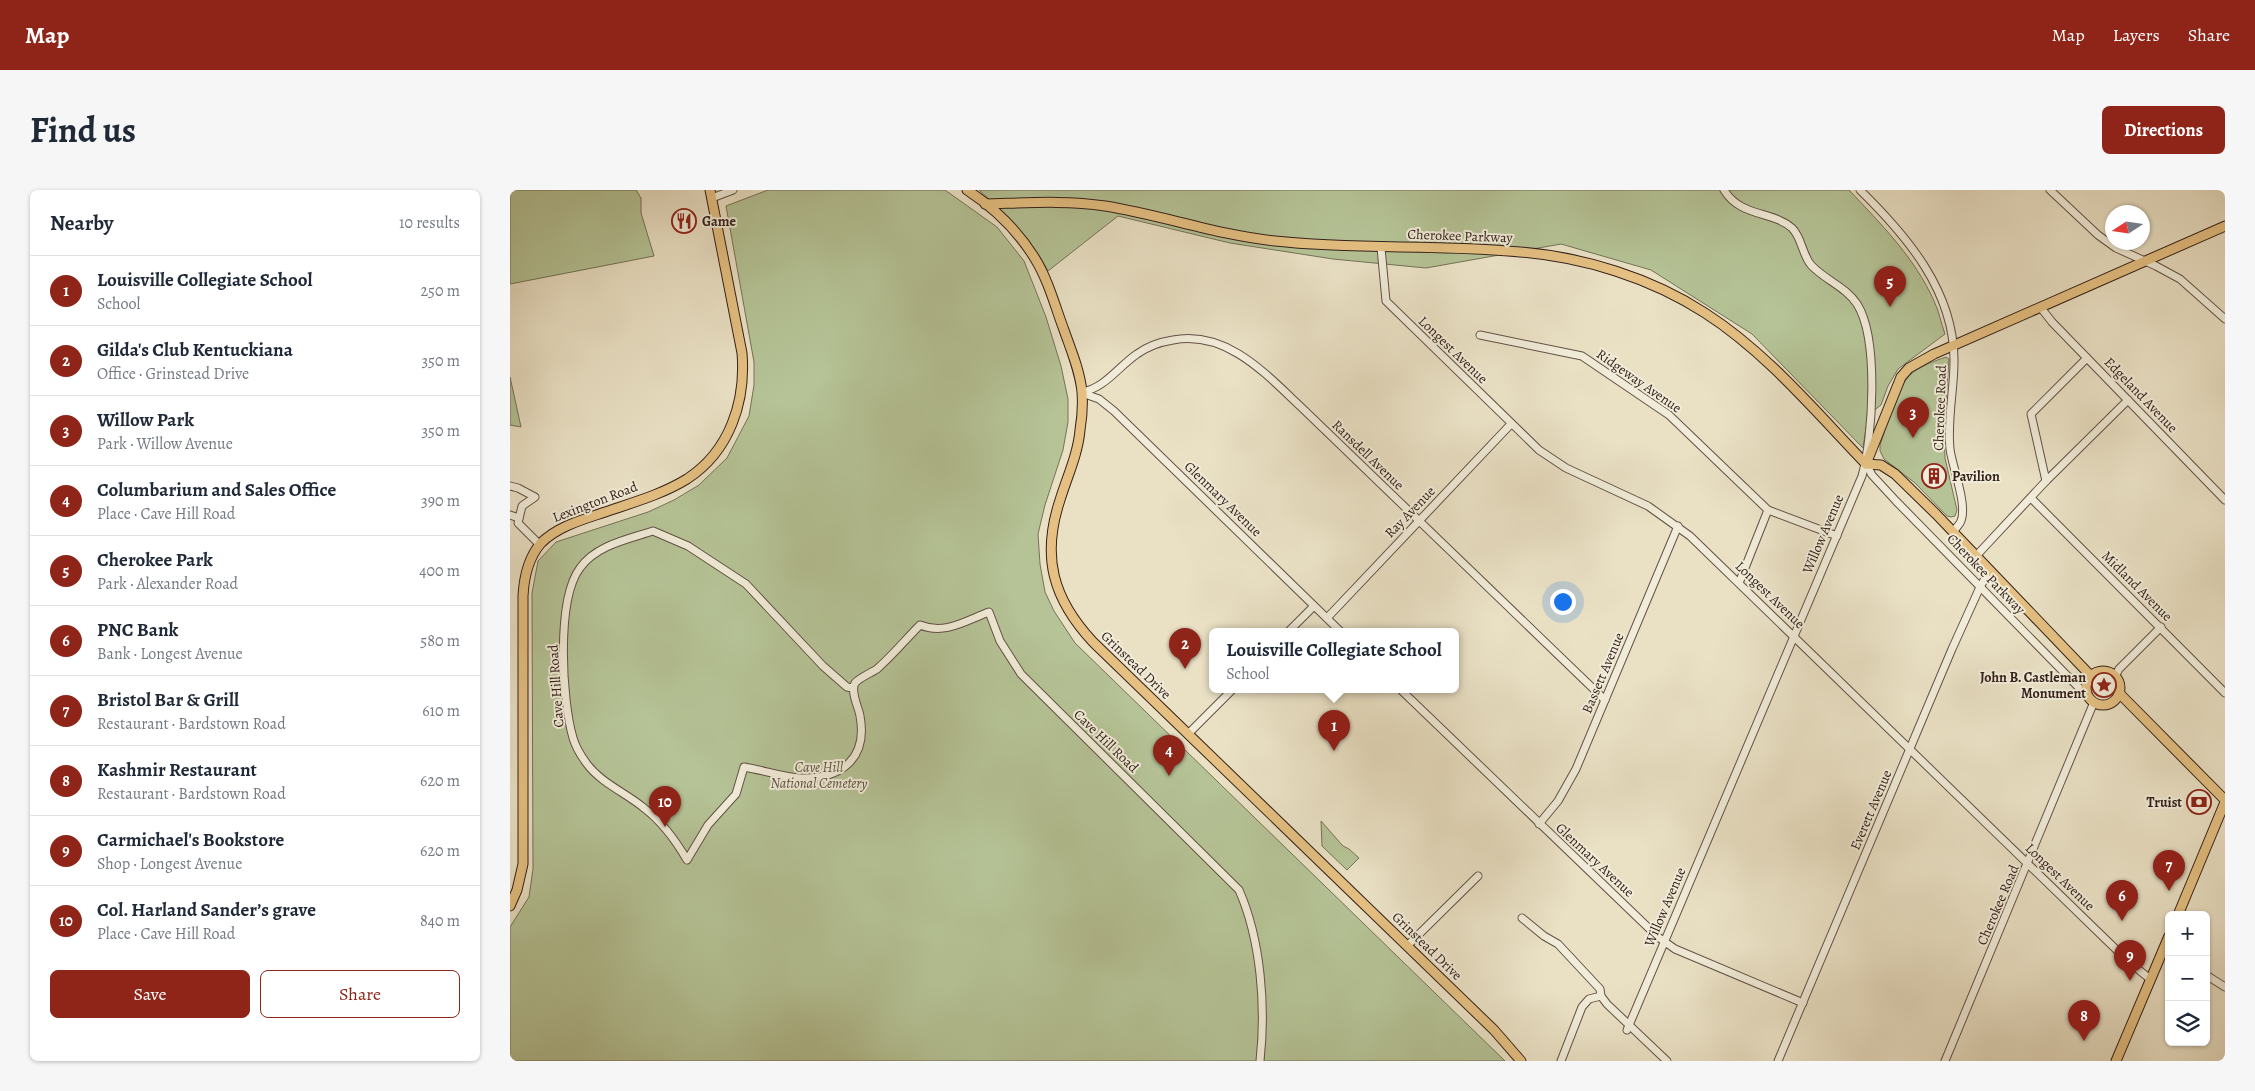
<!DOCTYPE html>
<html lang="en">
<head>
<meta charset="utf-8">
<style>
	:root { --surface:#fff; --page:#f6f6f7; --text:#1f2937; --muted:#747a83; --line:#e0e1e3; --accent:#8f2418 }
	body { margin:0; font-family:Alegreya,serif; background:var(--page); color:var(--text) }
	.controls { position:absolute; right:15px; bottom:15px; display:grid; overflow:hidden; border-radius:8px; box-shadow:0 1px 4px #0004 }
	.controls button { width:45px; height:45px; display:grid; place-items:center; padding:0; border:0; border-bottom:1px solid var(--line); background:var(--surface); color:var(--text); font:25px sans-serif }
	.compass { position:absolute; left:1595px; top:15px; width:45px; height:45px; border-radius:50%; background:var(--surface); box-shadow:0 1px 4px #0004; rotate:258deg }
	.you { position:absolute; left:1052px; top:411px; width:18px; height:18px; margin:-12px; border:4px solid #fff; border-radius:50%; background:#1a73e8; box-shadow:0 0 0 8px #1a73e833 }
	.badge { display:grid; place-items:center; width:32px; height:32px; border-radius:50%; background:var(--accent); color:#fff; font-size:16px; font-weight:700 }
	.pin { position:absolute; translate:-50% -41px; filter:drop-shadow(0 1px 2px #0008) }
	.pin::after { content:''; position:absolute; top:26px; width:18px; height:15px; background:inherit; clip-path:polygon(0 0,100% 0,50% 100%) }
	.popup { position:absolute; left:699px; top:438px; width:250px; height:65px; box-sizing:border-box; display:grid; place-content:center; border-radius:8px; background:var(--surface); filter:drop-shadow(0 1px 4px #0005); font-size:16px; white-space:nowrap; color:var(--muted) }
	.popup b { font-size:19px; color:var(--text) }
	.popup::after { content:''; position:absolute; left:50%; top:100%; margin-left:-10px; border:10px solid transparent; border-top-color:var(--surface) }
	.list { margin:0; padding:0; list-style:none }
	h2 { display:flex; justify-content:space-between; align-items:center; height:65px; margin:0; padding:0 20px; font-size:21px }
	h2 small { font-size:16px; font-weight:400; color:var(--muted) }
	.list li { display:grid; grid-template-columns:32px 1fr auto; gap:15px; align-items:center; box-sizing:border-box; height:70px; padding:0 20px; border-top:1px solid var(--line) }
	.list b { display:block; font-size:19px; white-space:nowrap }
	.list p { margin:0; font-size:16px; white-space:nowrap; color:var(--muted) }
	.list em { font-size:16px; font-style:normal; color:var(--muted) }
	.actions { display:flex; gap:10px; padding:15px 20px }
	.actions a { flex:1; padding:11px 0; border:1px solid var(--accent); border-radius:8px; text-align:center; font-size:18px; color:var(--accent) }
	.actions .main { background:var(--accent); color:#fff }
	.icon { flex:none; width:28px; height:28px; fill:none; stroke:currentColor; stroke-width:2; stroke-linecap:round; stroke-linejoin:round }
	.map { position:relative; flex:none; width:1715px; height:871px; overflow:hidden; border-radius:8px }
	header { display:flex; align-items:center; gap:30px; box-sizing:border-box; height:70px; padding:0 25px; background:var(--accent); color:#fff }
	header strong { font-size:24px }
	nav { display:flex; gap:28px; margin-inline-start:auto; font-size:18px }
	.intro { display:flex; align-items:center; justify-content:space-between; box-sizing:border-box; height:120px; padding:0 30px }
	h1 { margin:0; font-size:35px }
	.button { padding:12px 22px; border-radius:8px; background:var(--accent); color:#fff; font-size:18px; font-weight:700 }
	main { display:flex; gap:30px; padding:0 30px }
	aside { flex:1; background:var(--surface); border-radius:8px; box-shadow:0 1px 4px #0004 }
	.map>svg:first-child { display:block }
	.green { fill:#b5c396; stroke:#747258 }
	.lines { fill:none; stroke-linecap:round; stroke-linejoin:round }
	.minor-casing { stroke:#625146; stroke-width:9 }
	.major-casing { stroke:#34211b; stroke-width:11 }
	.minor { stroke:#f1ecd9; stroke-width:7 }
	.major { stroke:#e5c082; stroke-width:9 }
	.labels { text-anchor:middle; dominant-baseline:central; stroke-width:4; stroke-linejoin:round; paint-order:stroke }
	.poi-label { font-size:14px; font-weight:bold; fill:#34211b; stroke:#f1ecd9; text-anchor:start }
	.street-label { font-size:14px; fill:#34211b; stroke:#f1ecd9 }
	.park-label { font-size:14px; font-style:italic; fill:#5b5240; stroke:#f1ecd9 }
</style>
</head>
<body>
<header>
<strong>Map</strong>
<nav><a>Map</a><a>Layers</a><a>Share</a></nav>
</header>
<div class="intro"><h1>Find us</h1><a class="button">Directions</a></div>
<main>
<aside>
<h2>Nearby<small>10 results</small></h2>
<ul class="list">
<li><span class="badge">1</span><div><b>Louisville Collegiate School</b><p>School</p></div><em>250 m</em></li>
<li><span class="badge">2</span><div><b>Gilda's Club Kentuckiana</b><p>Office · Grinstead Drive</p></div><em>350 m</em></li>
<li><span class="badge">3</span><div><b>Willow Park</b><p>Park · Willow Avenue</p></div><em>350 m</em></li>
<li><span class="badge">4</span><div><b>Columbarium and Sales Office</b><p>Place · Cave Hill Road</p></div><em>390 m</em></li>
<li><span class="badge">5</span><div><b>Cherokee Park</b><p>Park · Alexander Road</p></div><em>400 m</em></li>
<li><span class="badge">6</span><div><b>PNC Bank</b><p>Bank · Longest Avenue</p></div><em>580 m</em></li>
<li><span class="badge">7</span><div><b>Bristol Bar &amp; Grill</b><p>Restaurant · Bardstown Road</p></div><em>610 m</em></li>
<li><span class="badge">8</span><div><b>Kashmir Restaurant</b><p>Restaurant · Bardstown Road</p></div><em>620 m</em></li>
<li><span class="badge">9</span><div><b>Carmichael's Bookstore</b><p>Shop · Longest Avenue</p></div><em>620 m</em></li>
<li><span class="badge">10</span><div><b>Col. Harland Sander’s grave</b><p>Place · Cave Hill Road</p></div><em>840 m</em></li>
</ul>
<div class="actions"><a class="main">Save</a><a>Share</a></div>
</aside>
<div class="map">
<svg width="1715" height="871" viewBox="0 0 1715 871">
	<rect width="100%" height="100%" fill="#eae1c5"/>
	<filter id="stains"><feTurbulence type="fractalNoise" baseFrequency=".004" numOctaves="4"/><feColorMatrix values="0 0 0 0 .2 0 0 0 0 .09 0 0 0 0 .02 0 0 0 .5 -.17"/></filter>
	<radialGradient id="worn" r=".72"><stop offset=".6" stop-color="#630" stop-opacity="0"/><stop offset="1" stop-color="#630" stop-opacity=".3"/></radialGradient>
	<!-- green -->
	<g class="green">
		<polygon points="0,0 126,0 131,8 131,23 144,66 0,94"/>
		<polygon points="258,0 435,0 487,37 514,71 536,127 551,176 558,209 558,232 553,260 535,315 528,344 530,374 535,402 544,421 565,453 995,871 0,871 0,737 19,707 23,679 22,403 28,371 46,352 138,322 164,310 189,295 217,268 239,226 244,195 244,172 216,16"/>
		<path d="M469,0H1339C1371,34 1405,68 1424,111C1429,121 1431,133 1435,144L1388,179L1378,196L1371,215L1358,225L1353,258L1242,144L1141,80L1051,54L916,78L823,69L720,53L608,26L538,81C521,48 497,25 469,0Z"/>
		<path d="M1436,167L1439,169L1434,240L1435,268L1447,320L1445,326L1441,327L1437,326L1405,293L1374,269L1370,261V255C1377,236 1386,198 1401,184C1411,176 1424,171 1436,167Z"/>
		<polygon points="0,187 11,237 0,235"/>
		<polygon points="811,631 833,656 839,659 849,668 837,680 812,656"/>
	</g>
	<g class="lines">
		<defs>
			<g id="minor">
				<path d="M1350,0C1397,46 1445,102 1444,172C1444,200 1437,230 1440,259C1442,277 1459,317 1450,333C1448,336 1445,339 1443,342"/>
				<polyline points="1540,0 1588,45 1606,58 1646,76 1670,89 1715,129"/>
				<polyline points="202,8 223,0"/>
				<polyline points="871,58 876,111 1029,260 1056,278 1138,316 1180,346 1618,771 1640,789"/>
				<polyline points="1531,118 1542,132 1715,310"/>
				<polyline points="970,145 1072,166 1159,225 1258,320 1327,346"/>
				<path d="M572,202C595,198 608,177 627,164C638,156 650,152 663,150C716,140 755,183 790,216L1095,510"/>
				<polyline points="572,203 589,209 604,221 831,442"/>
				<polyline points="1356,274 1362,285 1386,311 1581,510"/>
				<polyline points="1536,291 1521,224 1577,168"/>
				<polyline points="0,296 8,298 25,307 12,316 8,333 30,355"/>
				<polyline points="1521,308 1715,503"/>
				<polyline points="0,325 9,328"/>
				<polyline points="1466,366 1536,291 1618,210"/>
				<polyline points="1229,393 1258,320"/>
				<polyline points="817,428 1001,234"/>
				<polyline points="778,442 804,416"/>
				<polyline points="1605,487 1609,479 1651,437"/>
				<path d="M343,498L337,497L313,476L236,394L178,356L143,341C119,349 86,355 70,378C46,410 52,510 63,548C66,558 71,566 77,574C91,593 116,603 134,618C151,631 166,651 177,670L198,635L226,604L234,577C253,580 272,587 291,588C331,589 358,569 350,526C349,518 340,502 345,493C349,488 361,483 367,479C382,466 396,449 410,435C435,445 455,431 479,422L490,451L511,484L729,700C751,750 756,817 750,871"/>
				<polyline points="891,500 1148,747 1165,759 1293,813"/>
				<polyline points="678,544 722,500"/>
				<polyline points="1029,634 1048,611 1066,579 1168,336"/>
				<polyline points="1012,728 1034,746 1048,754 1090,799 1091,806 1097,814 1157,871"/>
				<polyline points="897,756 968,686"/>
				<polyline points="1696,785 1715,797"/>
				<path d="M1117,840L1352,286C1363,247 1369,148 1347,114C1336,97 1315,90 1301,75C1292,64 1292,48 1282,38C1263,21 1230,27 1214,0"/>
				<polyline points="1051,871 1072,817 1079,809 1091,806"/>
				<polyline points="1268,871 1442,459 1470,397 1480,380"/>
				<polyline points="1435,871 1584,512"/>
			</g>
			<g id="major">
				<path d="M457,0C483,17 507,40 524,67C538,89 545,116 554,140C561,160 570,181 572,202C573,215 572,228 570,240C568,264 557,287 550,310C531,367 543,409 583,452L984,840L1011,871"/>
				<path d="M475,14C515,13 556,10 595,16C652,25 707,45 765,51C846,60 928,54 1010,62C1074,67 1141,88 1195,123C1256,162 1306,222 1356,274L1371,275L1385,284L1426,324L1581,486"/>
				<polyline points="1356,274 1391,187 1399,178 1424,164 1715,36"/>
				<circle cx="1593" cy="498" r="17"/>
				<polyline points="1609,503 1715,610"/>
				<path d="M0,716L7,700L13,674V406C14,387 18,368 31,353C47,337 71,330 92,323C121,313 151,305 177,289C220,261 236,211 232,163L200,0"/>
				<polyline points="1668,725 1715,612"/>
				<polyline points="1606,871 1659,746"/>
			</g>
		</defs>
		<!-- minor casing -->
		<use href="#minor" class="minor-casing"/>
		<!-- major casing -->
		<use href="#major" class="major-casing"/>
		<!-- minor -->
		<use href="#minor" class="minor"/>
		<!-- major -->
		<use href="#major" class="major"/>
	</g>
	<!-- icons -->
	<defs>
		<symbol id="restaurant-ring" viewBox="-11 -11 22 22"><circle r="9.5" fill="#f1ecd9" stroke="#8f2418" stroke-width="1.5"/><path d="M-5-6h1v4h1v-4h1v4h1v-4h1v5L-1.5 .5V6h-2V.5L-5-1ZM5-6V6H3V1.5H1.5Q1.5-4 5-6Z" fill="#8f2418"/></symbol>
		<symbol id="building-ring" viewBox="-11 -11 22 22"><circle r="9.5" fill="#f1ecd9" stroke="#8f2418" stroke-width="1.5"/><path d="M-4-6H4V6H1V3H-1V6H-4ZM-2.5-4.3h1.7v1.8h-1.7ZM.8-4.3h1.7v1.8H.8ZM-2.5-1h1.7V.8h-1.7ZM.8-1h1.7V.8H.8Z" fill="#8f2418"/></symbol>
		<symbol id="sight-ring" viewBox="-11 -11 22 22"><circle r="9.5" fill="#f1ecd9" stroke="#8f2418" stroke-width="1.5"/><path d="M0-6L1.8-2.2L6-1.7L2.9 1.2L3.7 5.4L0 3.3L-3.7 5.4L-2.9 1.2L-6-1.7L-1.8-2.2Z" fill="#8f2418"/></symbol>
		<symbol id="bank-ring" viewBox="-11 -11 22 22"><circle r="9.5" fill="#f1ecd9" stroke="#8f2418" stroke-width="1.5"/><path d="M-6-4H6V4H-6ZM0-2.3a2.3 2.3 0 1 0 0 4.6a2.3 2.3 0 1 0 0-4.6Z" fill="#8f2418"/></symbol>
	</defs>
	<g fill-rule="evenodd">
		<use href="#restaurant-ring" x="160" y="17" width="28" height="28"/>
		<use href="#building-ring" x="1410" y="272" width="28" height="28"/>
		<use href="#sight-ring" x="1580" y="481" width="28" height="28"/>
		<use href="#bank-ring" x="1675" y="598" width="28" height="28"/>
	</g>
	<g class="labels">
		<!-- poi labels -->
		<g class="poi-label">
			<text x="192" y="31">Game</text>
			<text x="1442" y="286">Pavilion</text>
			<text x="1576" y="487" text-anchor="end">John B. Castleman<tspan x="1576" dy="16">Monument</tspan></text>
			<text x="1672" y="612" text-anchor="end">Truist</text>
		</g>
		<!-- street labels -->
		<g class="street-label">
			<text transform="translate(950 46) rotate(2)">Cherokee Parkway</text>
			<text transform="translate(943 160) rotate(44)">Longest Avenue</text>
			<text transform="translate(1129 191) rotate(35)">Ridgeway Avenue</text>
			<text transform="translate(1631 205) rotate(46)">Edgeland Avenue</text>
			<text transform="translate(1430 218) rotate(-88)">Cherokee Road</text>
			<text transform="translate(858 265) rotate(44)">Ransdell Avenue</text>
			<text transform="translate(713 309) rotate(44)">Glenmary Avenue</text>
			<text transform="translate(85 312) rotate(-21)">Lexington Road</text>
			<text transform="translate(900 322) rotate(-46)">Ray Avenue</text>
			<text transform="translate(1313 344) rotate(-67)">Willow Avenue</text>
			<text transform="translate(1476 384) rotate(46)">Cherokee Parkway</text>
			<text transform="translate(1627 396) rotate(45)">Midland Avenue</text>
			<text transform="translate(1260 405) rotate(44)">Longest Avenue</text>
			<text transform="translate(626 475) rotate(44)">Grinstead Drive</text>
			<text transform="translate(1093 483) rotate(-67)">Bassett Avenue</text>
			<text transform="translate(46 496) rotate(-94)">Cave Hill Road</text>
			<text transform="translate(596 551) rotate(44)">Cave Hill Road</text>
			<text transform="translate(1361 620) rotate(-67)">Everett Avenue</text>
			<text transform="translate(1085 670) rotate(43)">Glenmary Avenue</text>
			<text transform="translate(1550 687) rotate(44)">Longest Avenue</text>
			<text transform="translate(1488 715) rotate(-67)">Cherokee Road</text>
			<text transform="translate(1155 717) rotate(-67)">Willow Avenue</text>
			<text transform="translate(917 756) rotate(44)">Grinstead Drive</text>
		</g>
		<!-- park labels -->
		<g class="park-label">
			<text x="309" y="577">Cave Hill<tspan x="309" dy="16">National Cemetery</tspan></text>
		</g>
	</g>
	<rect width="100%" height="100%" filter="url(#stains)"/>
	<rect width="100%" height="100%" fill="url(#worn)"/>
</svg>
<div class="controls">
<button>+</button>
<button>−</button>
<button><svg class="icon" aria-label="layers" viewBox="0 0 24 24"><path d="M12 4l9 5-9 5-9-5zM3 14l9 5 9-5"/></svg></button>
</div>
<svg class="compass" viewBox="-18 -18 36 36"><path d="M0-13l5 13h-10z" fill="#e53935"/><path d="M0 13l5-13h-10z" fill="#747a83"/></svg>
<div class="you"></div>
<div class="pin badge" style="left:824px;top:561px">1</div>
<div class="popup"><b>Louisville Collegiate School</b>School</div>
<div class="pin badge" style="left:675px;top:479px">2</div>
<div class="pin badge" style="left:1403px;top:248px">3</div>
<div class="pin badge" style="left:659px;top:586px">4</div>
<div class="pin badge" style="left:1380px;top:117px">5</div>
<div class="pin badge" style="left:1612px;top:731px">6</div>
<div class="pin badge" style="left:1659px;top:701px">7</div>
<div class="pin badge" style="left:1574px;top:851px">8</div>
<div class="pin badge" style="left:1620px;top:791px">9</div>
<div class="pin badge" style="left:155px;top:637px">10</div>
</div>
</main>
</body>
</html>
